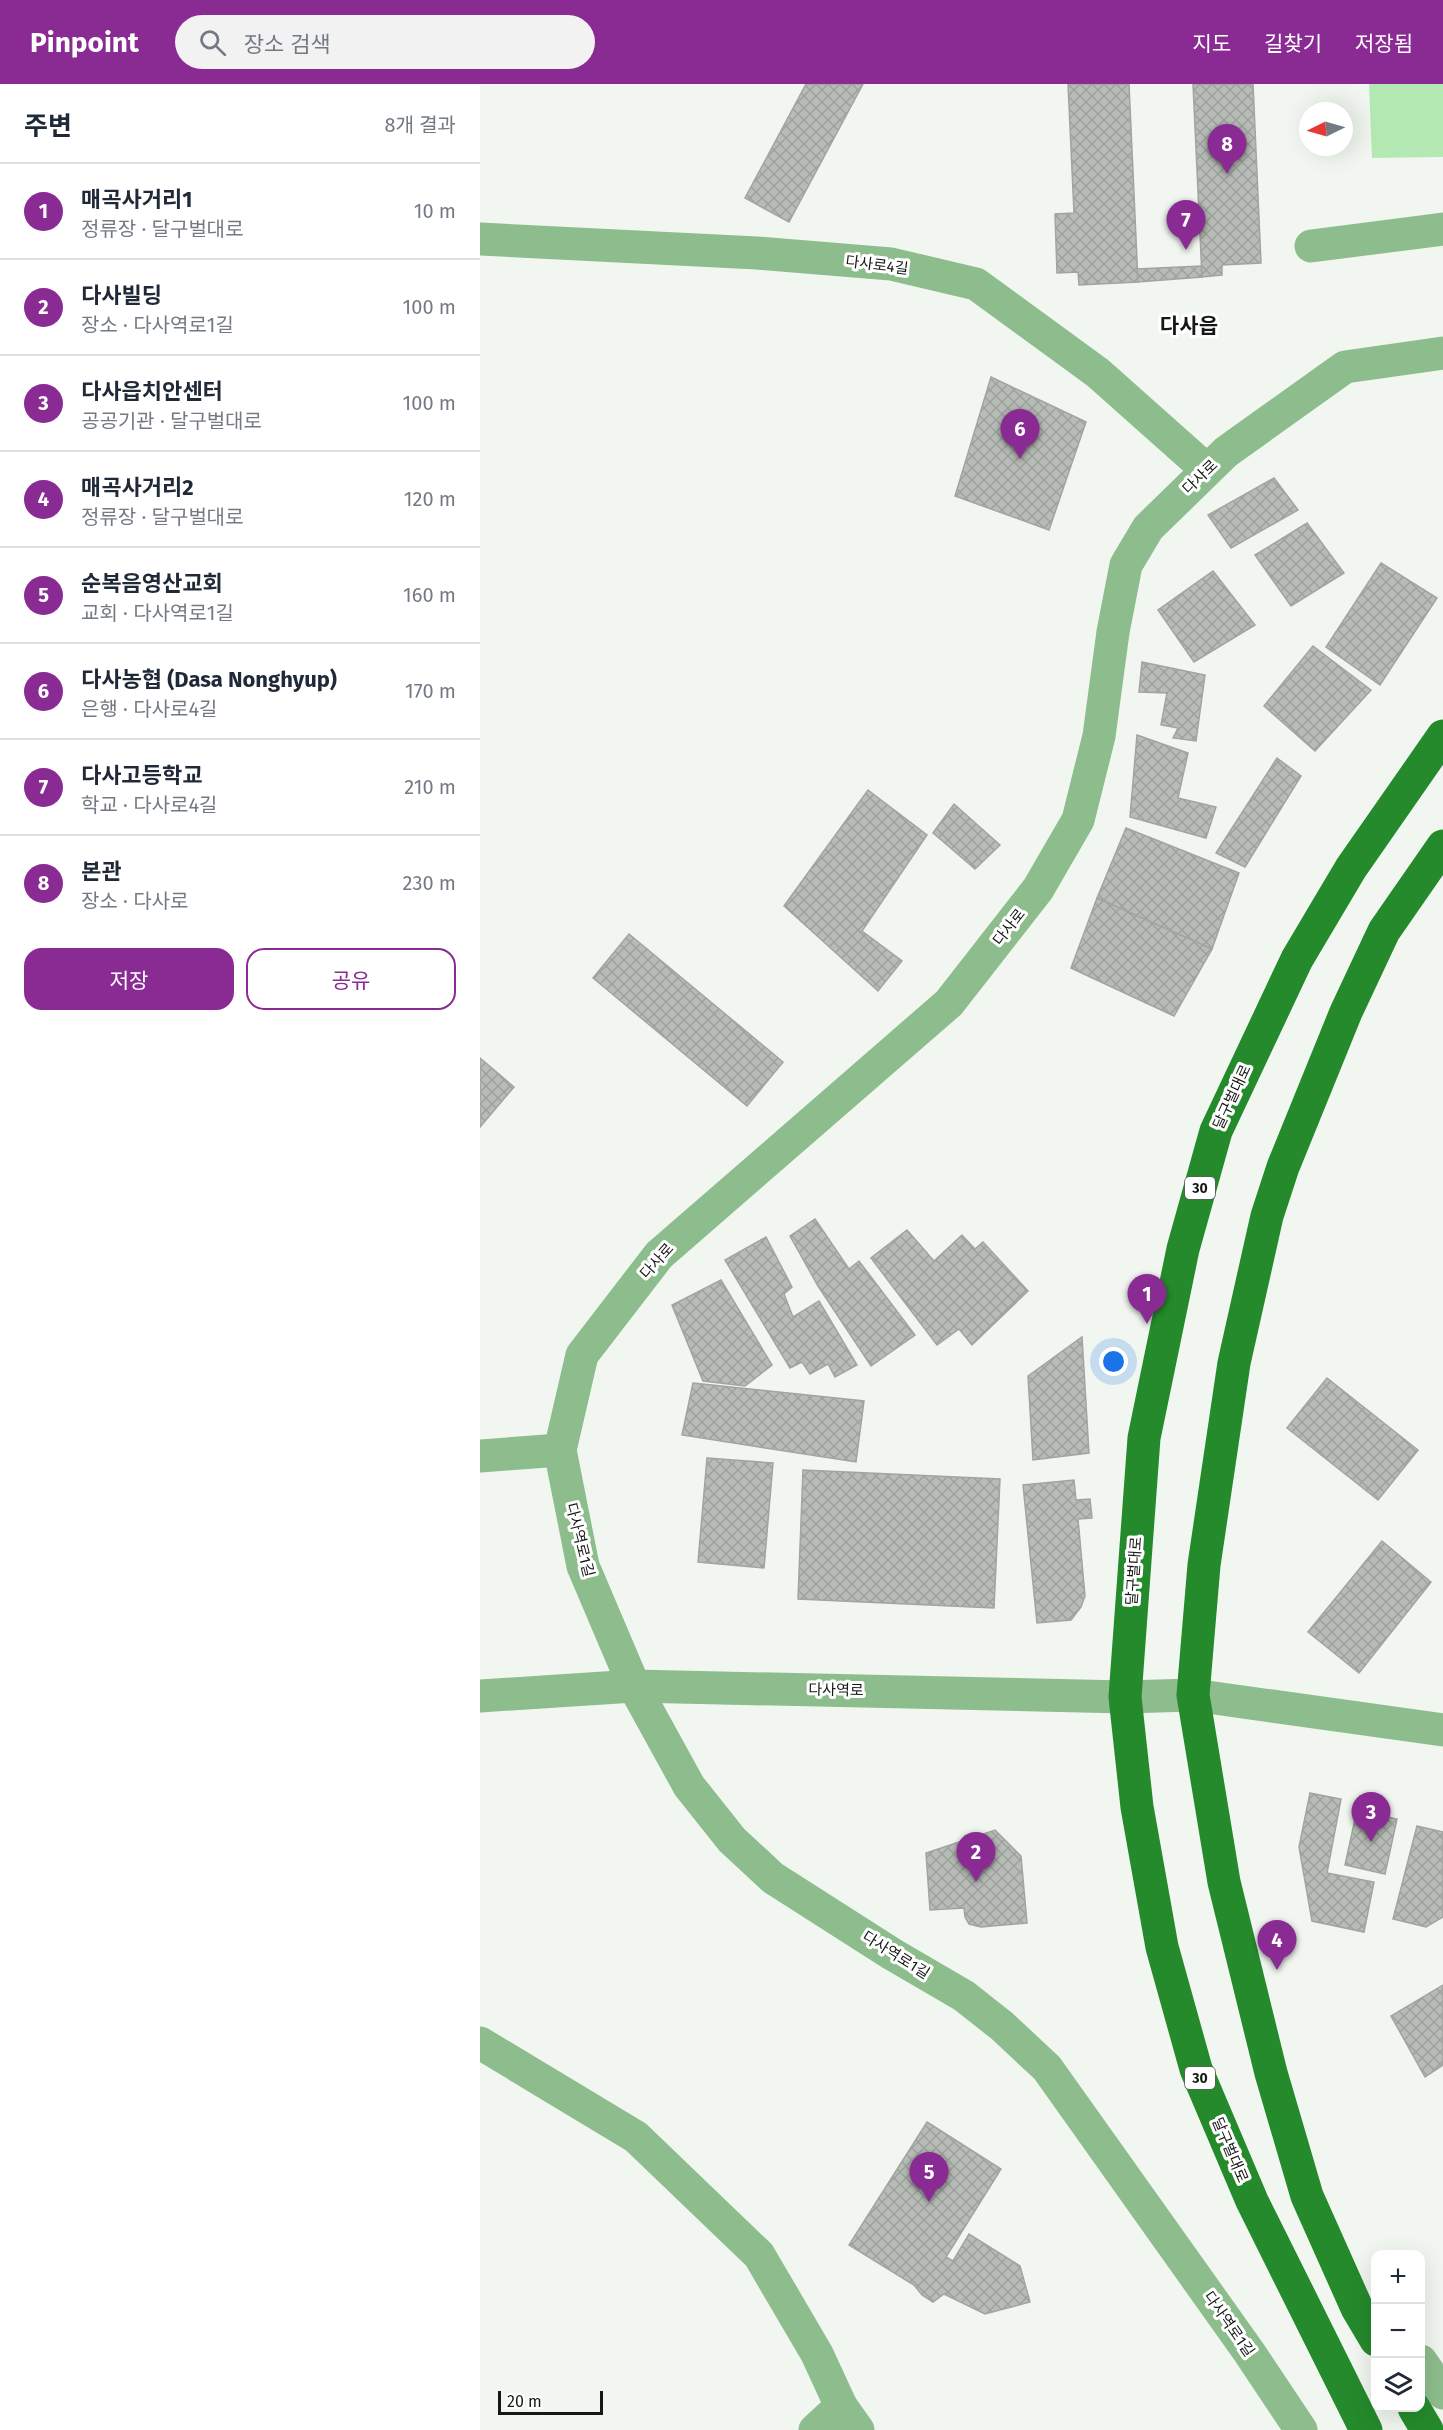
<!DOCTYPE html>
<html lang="ko">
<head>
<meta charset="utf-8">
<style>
	:root { --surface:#fff; --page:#f2f2f3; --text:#1f2937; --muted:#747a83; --line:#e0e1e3; --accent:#8a2b94 }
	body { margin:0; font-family:"Fira Sans","Noto Sans KR",sans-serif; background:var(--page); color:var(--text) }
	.controls { position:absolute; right:18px; bottom:18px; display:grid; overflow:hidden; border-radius:12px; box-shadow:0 6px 24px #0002 }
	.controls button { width:54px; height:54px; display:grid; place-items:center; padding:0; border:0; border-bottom:2px solid var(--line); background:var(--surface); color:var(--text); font:30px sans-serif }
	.compass { position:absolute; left:819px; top:18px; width:54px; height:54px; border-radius:50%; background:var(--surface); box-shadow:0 6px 24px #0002; rotate:265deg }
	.scale { position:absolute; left:18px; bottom:15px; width:105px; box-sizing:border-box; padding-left:6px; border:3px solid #161816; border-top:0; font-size:16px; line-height:21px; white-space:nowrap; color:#161816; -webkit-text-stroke:4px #fff; paint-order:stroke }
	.you { position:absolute; left:634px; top:1278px; width:21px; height:21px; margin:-15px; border:4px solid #fff; border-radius:50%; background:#1a73e8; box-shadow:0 0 0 9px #1a73e833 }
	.badge { display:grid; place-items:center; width:39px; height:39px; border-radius:50%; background:var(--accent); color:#fff; font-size:20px; font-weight:700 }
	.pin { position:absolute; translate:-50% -50px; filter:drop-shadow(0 2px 3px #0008) }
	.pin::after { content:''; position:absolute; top:32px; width:21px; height:18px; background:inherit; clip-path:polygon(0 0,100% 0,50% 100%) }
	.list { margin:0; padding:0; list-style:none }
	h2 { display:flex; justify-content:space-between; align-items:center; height:78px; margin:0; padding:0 24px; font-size:26px }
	h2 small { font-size:20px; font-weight:400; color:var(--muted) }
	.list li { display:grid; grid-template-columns:39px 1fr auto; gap:18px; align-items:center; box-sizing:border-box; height:96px; padding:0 24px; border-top:2px solid var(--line) }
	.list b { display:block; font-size:22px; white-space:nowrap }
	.list p { margin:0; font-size:20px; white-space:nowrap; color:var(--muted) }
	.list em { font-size:20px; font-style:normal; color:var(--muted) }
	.actions { display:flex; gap:12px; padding:18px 24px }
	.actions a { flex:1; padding:14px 0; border:2px solid var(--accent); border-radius:18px; text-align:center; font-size:21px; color:var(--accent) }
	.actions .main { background:var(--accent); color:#fff }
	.icon { flex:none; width:33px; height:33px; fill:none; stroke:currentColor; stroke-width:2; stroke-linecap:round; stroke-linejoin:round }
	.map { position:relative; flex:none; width:963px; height:2346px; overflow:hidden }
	header { display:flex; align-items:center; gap:36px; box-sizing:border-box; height:84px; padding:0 30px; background:var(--accent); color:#fff }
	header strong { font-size:28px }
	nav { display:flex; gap:33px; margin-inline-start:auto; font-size:21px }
	.search { width:420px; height:54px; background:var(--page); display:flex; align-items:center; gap:15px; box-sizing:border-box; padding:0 21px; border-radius:33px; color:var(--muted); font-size:22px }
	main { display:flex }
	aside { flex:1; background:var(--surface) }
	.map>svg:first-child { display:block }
	.green { fill:#b5e9b3 }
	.building { fill:url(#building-cross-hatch); stroke:#a0a59f; stroke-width:1.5 }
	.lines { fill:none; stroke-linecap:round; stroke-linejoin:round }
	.minor { stroke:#8dbd8c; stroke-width:33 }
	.major { stroke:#258a2b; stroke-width:33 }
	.labels { text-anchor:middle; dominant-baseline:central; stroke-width:6; stroke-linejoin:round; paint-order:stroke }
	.shield { fill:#fff; stroke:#5c5d5c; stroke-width:1.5 }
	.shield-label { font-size:14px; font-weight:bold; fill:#161816 }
	.street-label { font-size:15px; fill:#161816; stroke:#fff }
	.district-label { font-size:21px; font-weight:bold; fill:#161816; stroke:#fff }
</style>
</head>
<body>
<header>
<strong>Pinpoint</strong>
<div class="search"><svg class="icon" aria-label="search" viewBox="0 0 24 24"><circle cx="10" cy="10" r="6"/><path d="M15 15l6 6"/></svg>장소 검색</div>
<nav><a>지도</a><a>길찾기</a><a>저장됨</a></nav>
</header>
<main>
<aside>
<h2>주변<small>8개 결과</small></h2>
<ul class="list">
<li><span class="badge">1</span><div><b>매곡사거리1</b><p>정류장 · 달구벌대로</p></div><em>10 m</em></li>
<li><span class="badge">2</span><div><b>다사빌딩</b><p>장소 · 다사역로1길</p></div><em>100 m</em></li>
<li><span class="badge">3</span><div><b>다사읍치안센터</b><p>공공기관 · 달구벌대로</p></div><em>100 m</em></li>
<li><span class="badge">4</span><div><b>매곡사거리2</b><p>정류장 · 달구벌대로</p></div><em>120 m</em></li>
<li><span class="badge">5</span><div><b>순복음영산교회</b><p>교회 · 다사역로1길</p></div><em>160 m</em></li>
<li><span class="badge">6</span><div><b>다사농협 (Dasa Nonghyup)</b><p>은행 · 다사로4길</p></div><em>170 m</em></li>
<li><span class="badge">7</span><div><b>다사고등학교</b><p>학교 · 다사로4길</p></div><em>210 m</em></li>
<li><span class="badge">8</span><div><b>본관</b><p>장소 · 다사로</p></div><em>230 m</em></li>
</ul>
<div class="actions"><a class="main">저장</a><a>공유</a></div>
</aside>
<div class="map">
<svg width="963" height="2346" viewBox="0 0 963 2346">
	<defs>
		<pattern id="building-cross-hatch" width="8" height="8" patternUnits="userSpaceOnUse" patternTransform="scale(1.5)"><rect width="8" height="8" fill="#b7bcb6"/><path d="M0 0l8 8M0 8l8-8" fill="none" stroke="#9da19c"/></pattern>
	</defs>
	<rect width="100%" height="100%" fill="#f1f7f0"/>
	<!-- green -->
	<polygon class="green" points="889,0 963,0 963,73 892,74"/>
	<!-- building -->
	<g class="building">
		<polygon points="326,0 383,0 309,138 265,114"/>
		<polygon points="588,0 649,0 658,198 599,201 598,188 577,189 575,130 594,129"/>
		<polygon points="713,0 773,0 781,179 742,181 742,191 722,193"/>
		<polygon points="721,182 722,193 658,198 657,185"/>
		<polygon points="511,293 606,338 569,446 475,412"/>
		<polygon points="794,394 818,426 751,464 728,431"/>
		<polygon points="827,439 864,489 811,522 775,471"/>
		<polygon points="901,479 957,514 900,601 846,563"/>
		<polygon points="733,487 775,541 714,578 678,526"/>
		<polygon points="833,562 891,606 835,667 784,622"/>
		<polygon points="662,578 725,591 716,657 693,654 698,644 681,641 687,609 659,608"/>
		<polygon points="657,651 708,669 698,714 736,723 726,754 650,733"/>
		<polygon points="797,674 821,692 765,783 736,769"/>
		<polygon points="388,706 447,751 382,847 422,877 398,907 304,822"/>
		<polygon points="474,720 520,761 495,785 453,749"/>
		<polygon points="646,744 759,789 732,865 617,814"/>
		<polygon points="617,814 732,865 694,932 591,884"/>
		<polygon points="149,850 303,978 267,1022 113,894"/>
		<polygon points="0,974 34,1003 0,1043"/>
		<polygon points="335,1135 369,1185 379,1177 435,1251 391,1282 338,1202 310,1152"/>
		<polygon points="427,1146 454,1177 482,1151 495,1165 503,1158 548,1207 492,1261 479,1245 457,1261 391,1174"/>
		<polygon points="286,1153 312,1203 304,1210 313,1233 339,1217 377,1281 355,1293 348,1280 330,1290 322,1278 310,1284 245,1176"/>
		<polygon points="241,1196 292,1281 265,1302 223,1297 192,1221"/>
		<polygon points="602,1253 609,1369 553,1376 548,1292"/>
		<polygon points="847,1294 938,1366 898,1416 807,1344"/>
		<polygon points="213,1299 384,1317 376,1378 202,1351"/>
		<polygon points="227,1374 293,1379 284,1484 218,1478"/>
		<polygon points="323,1386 520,1395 514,1524 318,1515"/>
		<polygon points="594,1396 596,1416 610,1415 612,1434 598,1435 605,1512 601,1523 591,1536 557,1539 543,1401"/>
		<polygon points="902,1457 951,1498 879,1589 828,1548"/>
		<polygon points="830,1709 861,1715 847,1789 894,1798 884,1848 832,1837 819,1763"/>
		<polygon points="877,1726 917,1735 905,1790 865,1781"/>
		<polygon points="937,1742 963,1748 963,1833 946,1843 913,1835"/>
		<polygon points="515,1746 541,1772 547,1839 501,1843 489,1840 485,1833 484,1824 450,1826 446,1769"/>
		<polygon points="963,1901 963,1981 945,1993 911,1932"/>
		<polygon points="447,2038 521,2085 466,2173 473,2177 489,2150 540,2182 550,2218 505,2230 464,2210 453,2218 442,2211 434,2201 369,2161"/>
	</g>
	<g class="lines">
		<!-- minor -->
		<g class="minor">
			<polyline points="0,155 277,169 411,180 496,200 618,289 727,386"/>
			<polyline points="831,162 963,145"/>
			<polyline points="80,1366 103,1482 154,1602 209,1702 252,1756 293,1794 412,1870 484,1912 522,1942 567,1984 769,2268 821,2346"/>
			<polyline points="0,1372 80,1366 102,1271 179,1171 469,919 558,805 598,736 619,652 633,548 646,481 668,444 746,368 865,283 963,269"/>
			<polyline points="0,1612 154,1602 645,1613 713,1611 963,1646"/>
			<polyline points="0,1959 156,2053 279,2171 337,2270 361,2322 335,2346"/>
			<polyline points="941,2277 963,2309"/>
			<polyline points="361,2322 378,2346"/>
		</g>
		<!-- major -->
		<g class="major">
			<polyline points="896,2256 877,2224 827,2112 791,1989 744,1798 713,1611 724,1481 754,1279 787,1132 803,1083 866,928 904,847 963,762"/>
			<polyline points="934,2324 947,2346"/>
			<polyline points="886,2346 772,2117 716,1985 682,1863 657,1723 645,1613 664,1354 703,1165 736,1047 817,875 871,784 963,652"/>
		</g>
	</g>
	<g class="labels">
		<!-- shield labels -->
		<g class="shield">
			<rect x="705" y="1093" width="30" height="22" rx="4.5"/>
			<rect x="705" y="1983" width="30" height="22" rx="4.5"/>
		</g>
		<g class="shield-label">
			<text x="720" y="1104">30</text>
			<text x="720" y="1994">30</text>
		</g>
		<!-- street labels -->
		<g class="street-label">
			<text transform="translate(397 181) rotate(7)">다사로4길</text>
			<text transform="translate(720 393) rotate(-44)">다사로</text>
			<text transform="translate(529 843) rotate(-52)">다사로</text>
			<text transform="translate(752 1013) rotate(-65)">달구벌대로</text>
			<text transform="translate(177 1177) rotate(-48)">다사로</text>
			<text transform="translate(100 1456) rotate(76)">다사역로1길</text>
			<text transform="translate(654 1487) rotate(-86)">달구벌대로</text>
			<text transform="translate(356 1606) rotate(1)">다사역로</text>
			<text transform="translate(416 1871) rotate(32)">다사역로1길</text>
			<text transform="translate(750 2066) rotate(67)">달구벌대로</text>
			<text transform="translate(749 2240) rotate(55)">다사역로1길</text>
		</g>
		<!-- district labels -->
		<g class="district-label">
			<text x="709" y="242">다사읍</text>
		</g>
	</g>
</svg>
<div class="controls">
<button>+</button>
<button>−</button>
<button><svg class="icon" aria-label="layers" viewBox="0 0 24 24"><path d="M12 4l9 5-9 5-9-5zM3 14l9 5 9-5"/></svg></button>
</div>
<svg class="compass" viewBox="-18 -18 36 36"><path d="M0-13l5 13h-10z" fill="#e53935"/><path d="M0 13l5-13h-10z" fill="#747a83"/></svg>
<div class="scale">20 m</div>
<div class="you"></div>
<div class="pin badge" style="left:667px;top:1240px">1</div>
<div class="pin badge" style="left:496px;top:1798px">2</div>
<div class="pin badge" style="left:891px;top:1758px">3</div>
<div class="pin badge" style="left:797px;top:1886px">4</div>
<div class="pin badge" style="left:449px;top:2118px">5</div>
<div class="pin badge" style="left:540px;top:375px">6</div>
<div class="pin badge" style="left:706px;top:166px">7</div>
<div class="pin badge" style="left:747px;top:90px">8</div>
</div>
</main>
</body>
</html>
